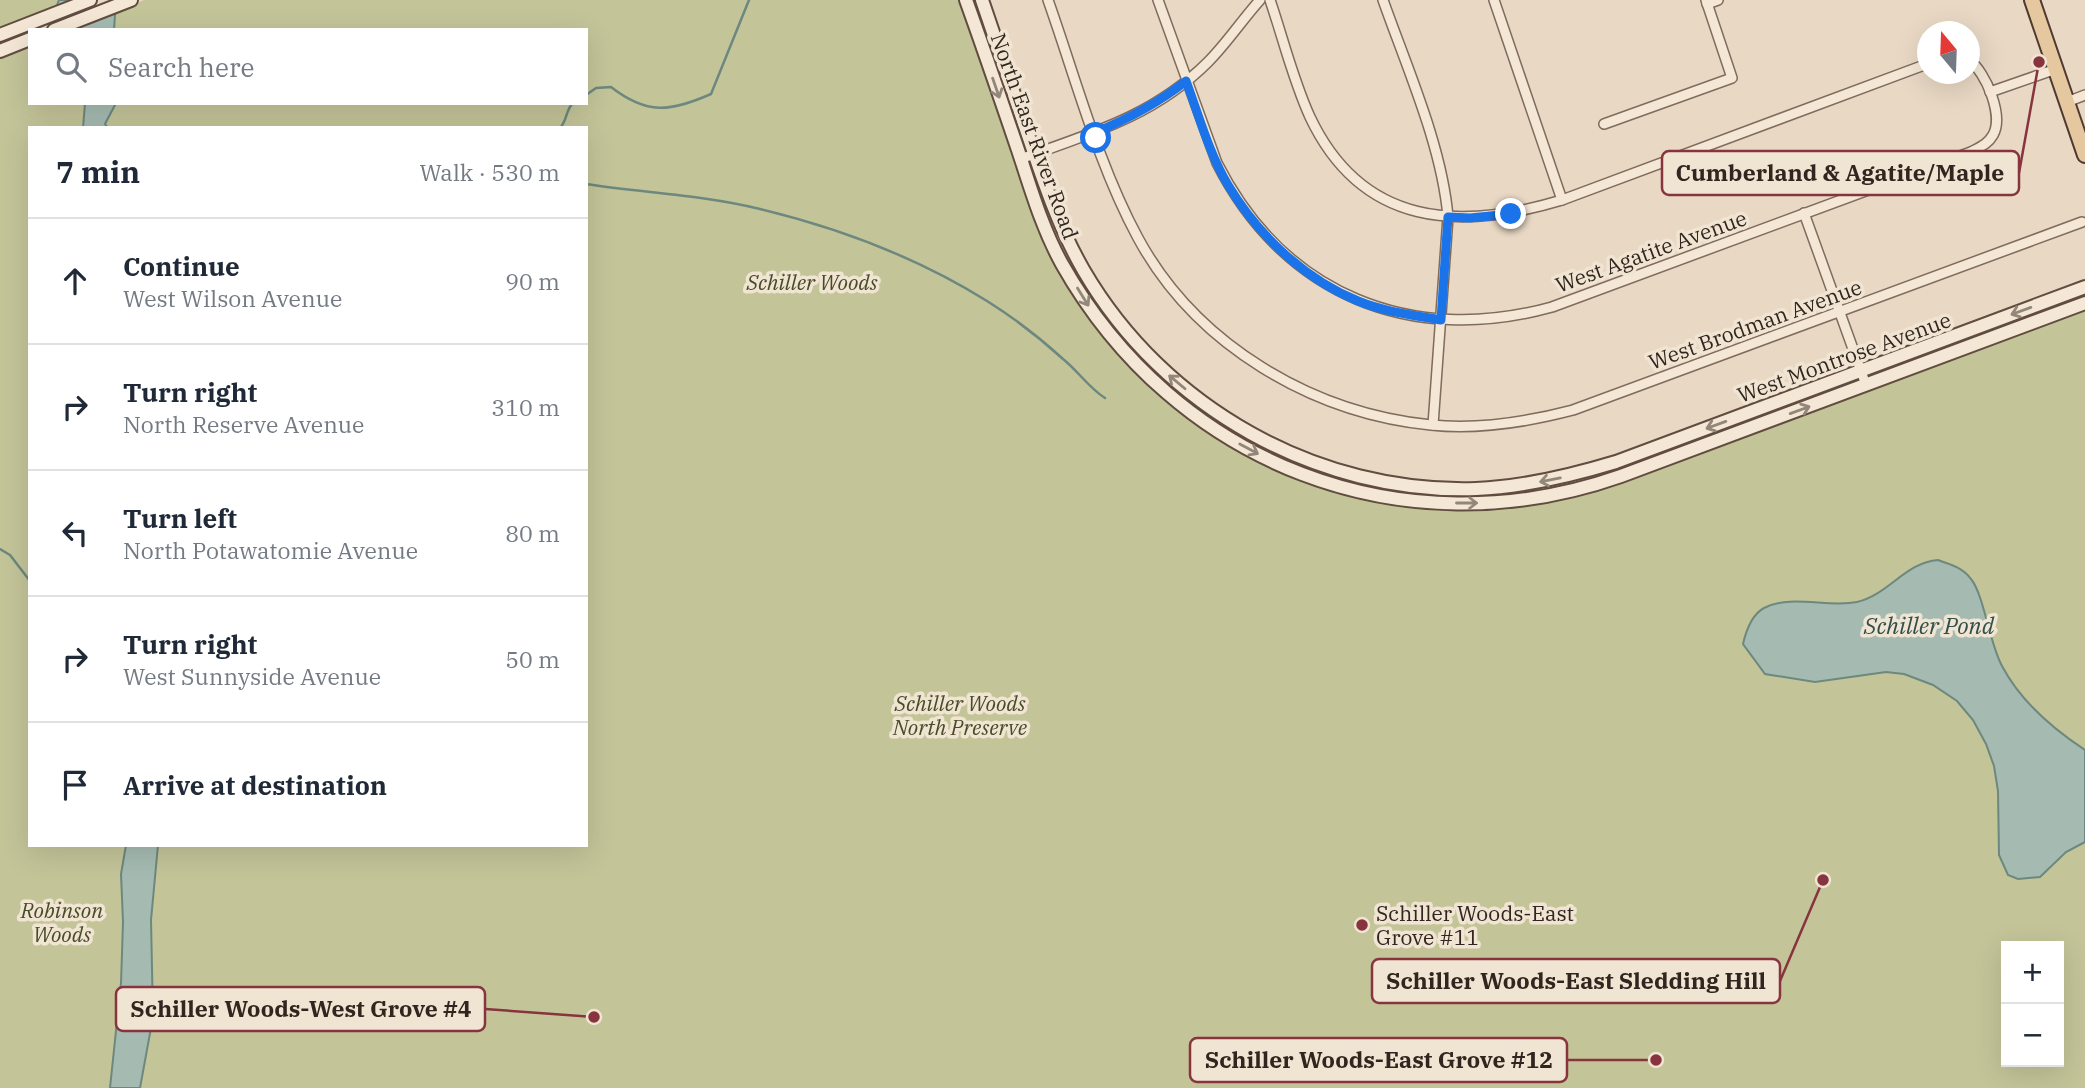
<!DOCTYPE html>
<html lang="en">
<head>
<meta charset="utf-8">
<style>
	:root { --surface:#fff; --page:#f2f2f3; --text:#1f2937; --muted:#747a83; --line:#e0e1e3 }
	body { margin:0; font-family:"IBM Plex Serif",serif; background:var(--page); color:var(--text) }
	.controls { position:absolute; right:21px; bottom:21px; display:grid; overflow:hidden; border-radius:0px; box-shadow:0 7px 28px #0002 }
	.controls button { width:63px; height:63px; display:grid; place-items:center; padding:0; border:0; border-bottom:2px solid var(--line); background:var(--surface); color:var(--text); font:35px sans-serif }
	.compass { position:absolute; left:1917px; top:21px; width:63px; height:63px; border-radius:50%; background:var(--surface); box-shadow:0 7px 28px #0002; rotate:341deg }
	.stop { position:absolute; width:21px; height:21px; margin:-16px; border:5px solid #1a73e8; border-radius:50%; background:#fff }
	.stop.end { background:#1a73e8; border-color:#fff; box-shadow:0 2px 7px #0008 }
	.list { margin:0; padding:0; list-style:none }
	h2 { display:flex; justify-content:space-between; align-items:center; height:91px; margin:0; padding:0 28px; font-size:30px }
	h2 small { font-size:23px; font-weight:400; color:var(--muted) }
	.list li { display:grid; grid-template-columns:46px 1fr auto; gap:21px; align-items:center; box-sizing:border-box; height:126px; padding:0 28px; border-top:2px solid var(--line) }
	.list b { display:block; font-size:26px; white-space:nowrap }
	.list p { margin:0; font-size:23px; white-space:nowrap; color:var(--muted) }
	.list em { font-size:23px; font-style:normal; color:var(--muted) }
	.icon { flex:none; width:38px; height:38px; fill:none; stroke:currentColor; stroke-width:2; stroke-linecap:round; stroke-linejoin:round }
	.map { position:relative; flex:none; width:2085px; height:1088px; overflow:hidden }
	.search { position:absolute; background:var(--surface); box-shadow:0 7px 28px #0002; left:28px; top:28px; width:560px; height:77px; display:flex; align-items:center; gap:18px; box-sizing:border-box; padding:0 24px; border-radius:0px; color:var(--muted); font-size:26px }
	.panel { position:absolute; background:var(--surface); box-shadow:0 7px 28px #0002; left:28px; top:126px; width:560px; height:721px; border-radius:0px }
	.map>svg:first-child { display:block }
	.green { fill:#c4c499; fill-rule:evenodd }
	.water { fill:#a5bbb2; stroke:#6d887e; stroke-width:2 }
	.pier { fill:#e8d8c4 }
	.lines { fill:none; stroke-linecap:round; stroke-linejoin:round }
	.stream { stroke:#6d887e; stroke-width:2.5 }
	.street-casing { stroke:#806b5c; stroke-width:12 }
	.secondary-casing { stroke:#614c40; stroke-width:16 }
	.primary-casing { stroke:#4e3a30; stroke-width:18 }
	.street { stroke:#f4e7d5; stroke-width:9 }
	.secondary { stroke:#f4e7d5; stroke-width:12 }
	.primary { stroke:#e6c8a0; stroke-width:14 }
	.oneway { stroke:#93867a }
	.route { stroke:#1a73e8; stroke-width:9 }
	.poi-dot { fill:#87343f; stroke:#f0e4d2; stroke-width:2.5 }
	.labels { text-anchor:middle; dominant-baseline:central; stroke-width:7; stroke-linejoin:round; paint-order:stroke }
	.street-label { font-size:21px; fill:#32251f; stroke:#f0e4d2 }
	.park-label { font-size:21px; font-style:italic; fill:#474b28; stroke:#f0e4d2 }
	.poi-label { font-size:21px; fill:#32251f; stroke:#f0e4d2; text-anchor:start }
	.water-label { font-size:23px; font-style:italic; fill:#304f4a; stroke:#f0e4d2 }
	.leader { fill:none; stroke:#87343f; stroke-width:2.5 }
	.callout-dot { fill:#87343f; stroke:#f0e4d2; stroke-width:2.5 }
	.callout { fill:#f0e4d2; stroke:#87343f; stroke-width:2.5 }
	.callout-label { font-size:23px; text-anchor:middle; font-weight:bold; fill:#32251f }
</style>
</head>
<body>
<div class="map">
<svg width="2085" height="1088" viewBox="0 0 2085 1088">
	<rect width="100%" height="100%" fill="#e8d8c4"/>
	<!-- green -->
	<g class="green">
		<polygon points="0,0 59,0 57,5 40,11 40,14 0,29"/>
		<path d="M144,0H961C981,58 1002,116 1023,174C1033,202 1041,232 1053,259C1068,291 1091,319 1113,346C1205,457 1350,518 1493,509C1534,506 1573,496 1612,485L2085,310V1088H140L153,1017L151,920L158,845H586V128H108L105,124L116,103H586V30H114L116,13ZM2006,946H2059V1062H2006Z"/>
		<path d="M30,45V103H85L83,128H30V845H126C121,875 124,897 123,926C121,980 119,1035 110,1088H0V56Z"/>
	</g>
	<!-- water -->
	<g class="water">
		<polygon points="59,0 116,0 114,30 64,30 57,5"/>
		<polygon points="85,103 116,103 105,124 108,128 83,128"/>
		<path d="M1938,560C1950,564 1963,568 1971,579C1984,595 1989,642 2002,666C2020,700 2053,729 2085,750V842L2066,852L2040,877L2018,879L2008,875L1999,855L1998,791L1994,766L1986,744L1973,720L1957,701L1933,685L1904,674L1886,672L1815,682L1765,674L1743,644C1746,631 1751,615 1764,608C1791,594 1828,608 1857,602C1888,595 1906,562 1938,560Z"/>
		<polygon points="126,845 158,845 151,920 153,1017 140,1088 110,1088 121,983 123,922 121,874"/>
	</g>
	<!-- pier -->
	<polygon class="pier" points="69,0 120,0 120,12 74,30 60,30 53,6"/>
	<g class="lines">
		<!-- stream -->
		<g class="stream">
			<path d="M586,95L596,88L611,87C647,115 670,112 711,94L749,0"/>
			<path d="M560,128C567,121 566,109 573,103"/>
			<path d="M586,184C644,193 704,195 760,209C839,228 918,258 987,301C1014,318 1039,337 1063,359C1078,371 1089,388 1105,398"/>
			<polyline points="0,549 10,555 30,581"/>
		</g>
		<defs>
			<g id="street">
				<path d="M1048,0C1076,79 1098,164 1138,238C1196,345 1312,413 1431,425C1478,430 1527,422 1573,410L2082,222"/>
				<path d="M1158,0L1217,163C1284,295 1411,346 1552,307L1971,152C1980,147 1988,144 1993,135C2004,116 1986,72 1969,60"/>
				<path d="M1270,0C1283,38 1293,80 1310,117C1362,227 1459,231 1562,200L1927,64"/>
				<path d="M1383,0C1407,68 1442,146 1448,217L1433,425"/>
				<polyline points="1494,0 1562,200"/>
				<polyline points="1707,4 1718,0"/>
				<polyline points="1990,92 2056,69"/>
				<polyline points="2067,102 2085,95"/>
				<polyline points="1604,124 1732,78 1706,0"/>
				<path d="M1020,159C1090,134 1154,116 1208,62C1227,43 1242,20 1260,0"/>
				<polyline points="1804,213 1866,385"/>
			</g>
			<g id="secondary">
				<path d="M966,0C984,50 1001,100 1018,150C1031,189 1042,228 1062,264C1175,464 1402,553 1621,476L2085,303"/>
				<path d="M982,0C997,45 1013,90 1028,135C1044,182 1059,228 1084,271C1164,408 1318,494 1476,489C1524,487 1570,476 1616,462L2085,287"/>
				<polyline points="54,30 131,0"/>
				<polyline points="0,35 90,0"/>
				<polyline points="0,51 30,39"/>
			</g>
			<polyline id="primary" points="2032,0 2085,155"/>
		</defs>
		<!-- street casing -->
		<use href="#street" class="street-casing"/>
		<!-- secondary casing -->
		<use href="#secondary" class="secondary-casing"/>
		<!-- primary casing -->
		<use href="#primary" class="primary-casing"/>
		<!-- street -->
		<use href="#street" class="street"/>
		<!-- secondary -->
		<use href="#secondary" class="secondary"/>
		<!-- primary -->
		<use href="#primary" class="primary"/>
	</g>
	<!-- one-way arrows -->
	<defs><path id="oneway-shaft" d="M-6 0H5M1.5-3L5.5 0L1.5 3" fill="none" stroke-width="1.6" stroke-linecap="round" stroke-linejoin="round" transform="scale(1.75)"/></defs>
	<g class="oneway">
		<use href="#oneway-shaft" transform="translate(996 88) rotate(71)"/>
		<use href="#oneway-shaft" transform="translate(1083 297) rotate(58)"/>
		<use href="#oneway-shaft" transform="translate(2021 311) rotate(160)"/>
		<use href="#oneway-shaft" transform="translate(1177 382) rotate(-140)"/>
		<use href="#oneway-shaft" transform="translate(1800 410) rotate(-20)"/>
		<use href="#oneway-shaft" transform="translate(1716 425) rotate(160)"/>
		<use href="#oneway-shaft" transform="translate(1249 449) rotate(28)"/>
		<use href="#oneway-shaft" transform="translate(1550 480) rotate(169)"/>
		<use href="#oneway-shaft" transform="translate(1467 503)"/>
	</g>
	<g class="lines">
		<!-- route -->
		<path class="route" d="M1096,138L1094,133C1128,119 1157,104 1186,81C1199,116 1209,153 1228,185C1258,235 1304,279 1358,301C1385,312 1413,315 1441,320L1448,217L1470,218L1511,214"/>
	</g>
	<!-- markers -->
	<circle class="poi-dot" cx="1362" cy="925" r="7"/>
	<g class="labels">
		<!-- street labels -->
		<g class="street-label">
			<text transform="translate(1035 136) rotate(70)">North East River Road</text>
			<text transform="translate(1651 251) rotate(-20)">West Agatite Avenue</text>
			<text transform="translate(1755 324) rotate(-20)">West Brodman Avenue</text>
			<text transform="translate(1844 357) rotate(-20)">West Montrose Avenue</text>
		</g>
		<!-- park labels -->
		<g class="park-label">
			<text x="812" y="282">Schiller Woods</text>
			<text x="960" y="703">Schiller Woods<tspan x="960" dy="24">North Preserve</tspan></text>
			<text x="62" y="910">Robinson<tspan x="62" dy="24">Woods</tspan></text>
		</g>
		<!-- poi labels -->
		<g class="poi-label">
			<text x="1376" y="913">Schiller Woods-East<tspan x="1376" dy="24">Grove #11</tspan></text>
		</g>
		<!-- water labels -->
		<g class="water-label">
			<text x="1929" y="625">Schiller Pond</text>
		</g>
	</g>
	<!-- callouts -->
	<path class="leader" d="M2039 62L2019 173M1823 880L1780 981M594 1017L485 1009M1656 1060L1567 1060"/>
	<g class="callout-dot">
		<circle cx="2039" cy="62" r="7"/>
		<circle cx="1823" cy="880" r="7"/>
		<circle cx="594" cy="1017" r="7"/>
		<circle cx="1656" cy="1060" r="7"/>
	</g>
	<g class="callout">
		<rect x="1662" y="151" width="357" height="44" rx="7"/>
		<rect x="1372" y="959" width="408" height="44" rx="7"/>
		<rect x="116" y="987" width="369" height="44" rx="7"/>
		<rect x="1190" y="1038" width="377" height="44" rx="7"/>
	</g>
	<g class="callout-label">
		<text x="1840" y="181">Cumberland &amp; Agatite/Maple</text>
		<text x="1576" y="989">Schiller Woods-East Sledding Hill</text>
		<text x="301" y="1017">Schiller Woods-West Grove #4</text>
		<text x="1379" y="1068">Schiller Woods-East Grove #12</text>
	</g>
</svg>
<div class="controls">
<button>+</button>
<button>−</button>
</div>
<svg class="compass" viewBox="-18 -18 36 36"><path d="M0-13l5 13h-10z" fill="#e53935"/><path d="M0 13l5-13h-10z" fill="#747a83"/></svg>
<div class="stop" style="left:1096px;top:138px"></div>
<div class="stop end" style="left:1511px;top:214px"></div>
<div class="search"><svg class="icon" aria-label="search" viewBox="0 0 24 24"><circle cx="10" cy="10" r="6"/><path d="M15 15l6 6"/></svg>Search here</div>
<section class="panel">
<h2>7 min<small>Walk · 530 m</small></h2>
<ul class="list">
<li><svg class="icon" aria-label="ahead" viewBox="0 0 24 24"><path d="M12 20V5M6 11l6-6 6 6"/></svg><div><b>Continue</b><p>West Wilson Avenue</p></div><em>90 m</em></li>
<li><svg class="icon" aria-label="right" viewBox="0 0 24 24"><path d="M7 20v-9h11M14 6l5 5-5 5"/></svg><div><b>Turn right</b><p>North Reserve Avenue</p></div><em>310 m</em></li>
<li><svg class="icon" aria-label="left" viewBox="0 0 24 24"><path d="M17 20v-9H6M10 6l-5 5 5 5"/></svg><div><b>Turn left</b><p>North Potawatomie Avenue</p></div><em>80 m</em></li>
<li><svg class="icon" aria-label="right" viewBox="0 0 24 24"><path d="M7 20v-9h11M14 6l5 5-5 5"/></svg><div><b>Turn right</b><p>West Sunnyside Avenue</p></div><em>50 m</em></li>
<li><svg class="icon" aria-label="arrive" viewBox="0 0 24 24"><path d="M6 21V4h12l-3 4 3 4H6"/></svg><div><b>Arrive at destination</b></div></li>
</ul>
</section>
</div>
</body>
</html>
